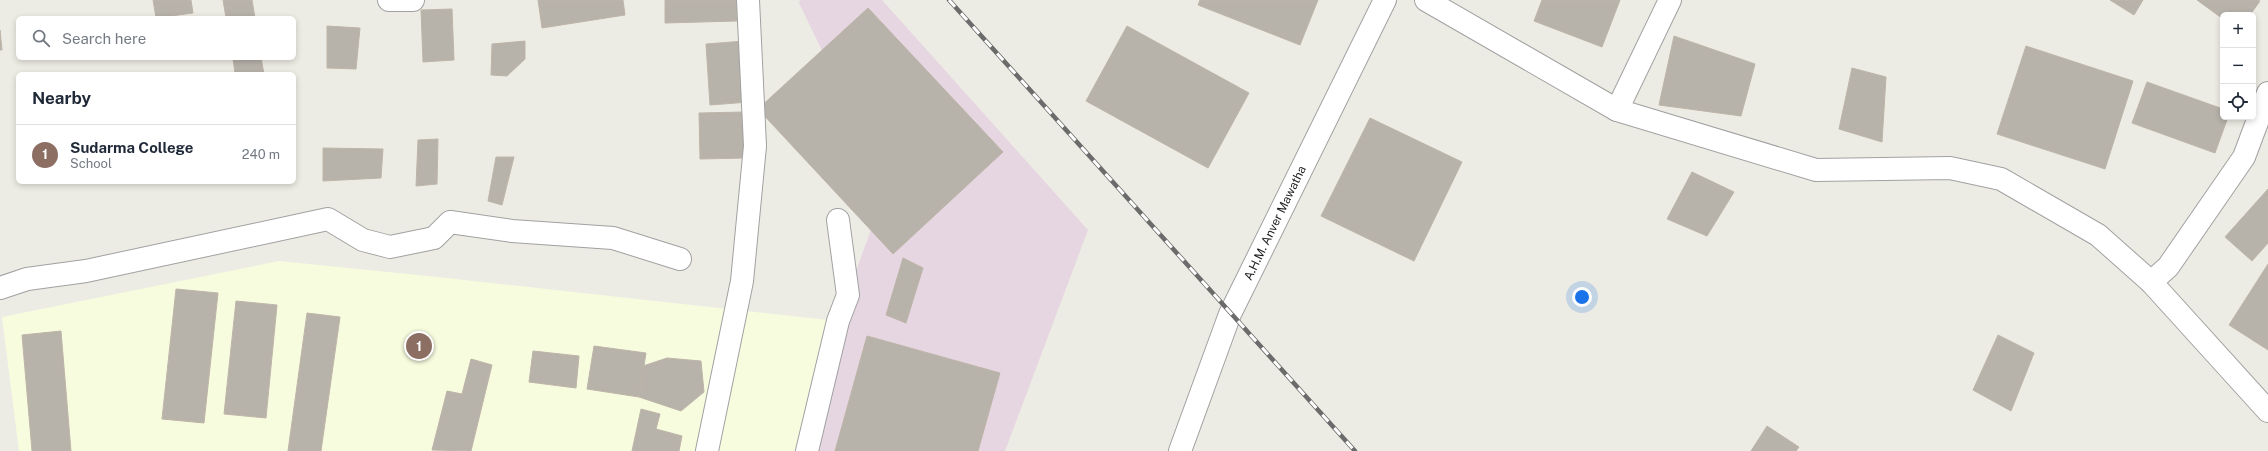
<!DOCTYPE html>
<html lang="en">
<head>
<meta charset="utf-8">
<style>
	:root { --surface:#fff; --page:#f2f2f3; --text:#1f2937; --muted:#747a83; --line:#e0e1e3; --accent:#d93025 }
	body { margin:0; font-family:"Public Sans",sans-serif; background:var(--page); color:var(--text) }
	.controls { position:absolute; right:12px; top:12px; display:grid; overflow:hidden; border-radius:6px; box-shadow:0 2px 6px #0003 }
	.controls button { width:36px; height:36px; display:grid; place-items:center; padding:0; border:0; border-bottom:1px solid var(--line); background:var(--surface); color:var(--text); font:20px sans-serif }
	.you { position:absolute; left:1582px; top:297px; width:14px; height:14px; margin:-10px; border:3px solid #fff; border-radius:50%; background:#1a73e8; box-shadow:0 0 0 6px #1a73e833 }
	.badge { display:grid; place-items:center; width:26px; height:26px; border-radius:50%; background:var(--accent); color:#fff; font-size:13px; font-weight:700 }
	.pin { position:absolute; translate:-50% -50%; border:2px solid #fff; box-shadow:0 1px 4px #0006 }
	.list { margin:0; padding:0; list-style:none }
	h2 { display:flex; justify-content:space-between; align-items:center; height:52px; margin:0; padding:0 16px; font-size:17px }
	h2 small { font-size:13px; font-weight:400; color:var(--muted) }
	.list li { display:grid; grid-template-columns:26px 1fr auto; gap:12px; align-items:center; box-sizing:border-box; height:60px; padding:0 16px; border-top:1px solid var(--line) }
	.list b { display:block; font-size:15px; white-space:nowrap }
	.list p { margin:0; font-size:13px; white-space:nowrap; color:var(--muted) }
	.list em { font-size:13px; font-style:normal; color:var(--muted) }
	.icon { flex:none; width:22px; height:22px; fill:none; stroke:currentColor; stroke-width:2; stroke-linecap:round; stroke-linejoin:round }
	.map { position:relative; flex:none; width:2268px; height:451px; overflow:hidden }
	.search { position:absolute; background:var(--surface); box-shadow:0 2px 6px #0003; left:16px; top:16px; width:280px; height:44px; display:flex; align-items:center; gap:10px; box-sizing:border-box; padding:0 14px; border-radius:6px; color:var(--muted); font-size:15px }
	.panel { position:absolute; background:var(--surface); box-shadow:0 2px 6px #0003; left:16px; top:72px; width:280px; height:112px; border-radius:6px }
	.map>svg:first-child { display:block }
	.industrial { fill:#e6d6e1 }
	.education { fill:#f7fcdf }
	.building { fill:#b7b2aa; stroke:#beb5a8 }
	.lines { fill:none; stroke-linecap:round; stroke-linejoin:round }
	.minor-casing { stroke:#a1a1a1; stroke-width:24 }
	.minor { stroke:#fff; stroke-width:22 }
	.rail-casing { stroke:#6b6b6b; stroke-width:4.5 }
	.rail { stroke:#fff; stroke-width:3; stroke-dasharray:9; stroke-linecap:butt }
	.labels { text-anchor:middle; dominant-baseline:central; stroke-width:3.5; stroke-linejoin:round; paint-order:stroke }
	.street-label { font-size:12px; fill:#1d1d1d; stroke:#fff }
</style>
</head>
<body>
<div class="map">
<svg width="2268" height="451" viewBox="0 0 2268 451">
	<rect width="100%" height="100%" fill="#edece4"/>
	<!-- industrial -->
	<polygon class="industrial" points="800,0 882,0 1088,230 1005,451 807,451 838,321 887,185 799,3"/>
	<!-- education -->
	<polygon class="education" points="279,261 428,276 838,321 807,451 19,451 2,317"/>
	<!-- building -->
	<g class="building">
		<polygon points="153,0 191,0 193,13 156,18"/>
		<polygon points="223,0 252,0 255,18 226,18"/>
		<polygon points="538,0 623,0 625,15 542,28"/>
		<polygon points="665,0 736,0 737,21 665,23"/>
		<polygon points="1200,0 1318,0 1300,45 1198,5"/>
		<polygon points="1542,0 1620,0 1602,47 1534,21"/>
		<polygon points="2110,0 2143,0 2134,15"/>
		<polygon points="2197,0 2258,0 2260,1 2250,15 2223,15 2223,19"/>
		<polygon points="868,8 1003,152 893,254 758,109"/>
		<polygon points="452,9 454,60 423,62 421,10"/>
		<polygon points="327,26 360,28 356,69 327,68"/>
		<polygon points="1127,26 1249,93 1208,168 1086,101"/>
		<polygon points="0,30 2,50 0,50"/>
		<polygon points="1674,36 1755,64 1741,116 1659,105"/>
		<polygon points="525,41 525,59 507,76 491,75 492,44"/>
		<polygon points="745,41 749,102 710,105 706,44"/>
		<polygon points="2026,46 2133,81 2105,169 1997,134"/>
		<polygon points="233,58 261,58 264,74 235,74"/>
		<polygon points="1852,68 1886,77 1882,142 1839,129"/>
		<polygon points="2147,82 2223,109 2223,117 2228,117 2215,153 2132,123"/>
		<polygon points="744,112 745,158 700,159 699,113"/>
		<polygon points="1370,118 1462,162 1414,261 1321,216"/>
		<polygon points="438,139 437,184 416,186 418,140"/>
		<polygon points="323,148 383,149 381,178 323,181"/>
		<polygon points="496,157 514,157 502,205 488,201"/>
		<polygon points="1692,172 1734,192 1707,236 1667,219"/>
		<polygon points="2268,189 2268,243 2252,261 2225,237"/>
		<polygon points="903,258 923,268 906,323 886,315"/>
		<polygon points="2268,264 2268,350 2229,325"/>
		<polygon points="176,289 218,293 204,423 162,419"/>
		<polygon points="236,301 277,305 266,418 224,414"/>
		<polygon points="307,313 340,317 321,451 288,451"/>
		<polygon points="61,331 71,451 32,451 22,335"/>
		<polygon points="1998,335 2034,353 2011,411 1973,390"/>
		<polygon points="867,336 1000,373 978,451 835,451"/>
		<polygon points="594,346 646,353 639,397 587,389"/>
		<polygon points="533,351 579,356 576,388 529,382"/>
		<polygon points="667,358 701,361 704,392 681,411 639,397 643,366"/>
		<polygon points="471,359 492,365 471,451 432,450 447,391 462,394"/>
		<polygon points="641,409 660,414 656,429 682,436 679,451 632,451"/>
		<polygon points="1767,426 1799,447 1796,451 1751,451"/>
	</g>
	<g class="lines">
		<defs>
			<g id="minor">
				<polyline points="389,0 413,0"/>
				<polyline points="1426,0 1617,110 1670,0"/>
				<polyline points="1617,110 1816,170 1950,168 2001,179 2098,235 2151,282 2268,411"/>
				<polyline points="2151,282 2168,267 2244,157 2268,93"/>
				<polyline points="0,288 27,279 86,271 328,219 363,240 390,247 434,238 450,222 512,231 613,238 680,259"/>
				<polyline points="707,451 742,281 755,146 748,0"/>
				<polyline points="807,451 838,321 848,295 838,220"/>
				<polyline points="1180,451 1230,314 1385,0"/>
			</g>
		</defs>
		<!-- minor casing -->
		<use href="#minor" class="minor-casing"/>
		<!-- minor -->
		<use href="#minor" class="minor"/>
		<defs>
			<polyline id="rail" points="949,0 1355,451"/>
		</defs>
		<!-- rail casing -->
		<use href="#rail" class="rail-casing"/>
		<!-- rail -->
		<use href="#rail" class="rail"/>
	</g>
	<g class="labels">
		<!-- street labels -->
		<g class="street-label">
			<text transform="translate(1275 223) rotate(-64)">A.H.M. Anver Mawatha</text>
		</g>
	</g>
</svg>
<div class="controls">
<button>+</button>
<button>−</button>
<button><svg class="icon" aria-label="locate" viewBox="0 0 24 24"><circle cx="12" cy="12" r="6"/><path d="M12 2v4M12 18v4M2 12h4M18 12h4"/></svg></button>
</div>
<div class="you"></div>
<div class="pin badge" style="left:419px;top:346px;background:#8d6e63">1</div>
<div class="search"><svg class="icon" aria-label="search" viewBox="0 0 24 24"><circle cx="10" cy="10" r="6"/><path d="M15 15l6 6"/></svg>Search here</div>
<section class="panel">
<h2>Nearby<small></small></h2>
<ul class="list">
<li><span class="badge" style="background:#8d6e63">1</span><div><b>Sudarma College</b><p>School</p></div><em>240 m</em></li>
</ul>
</section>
</div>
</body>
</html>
